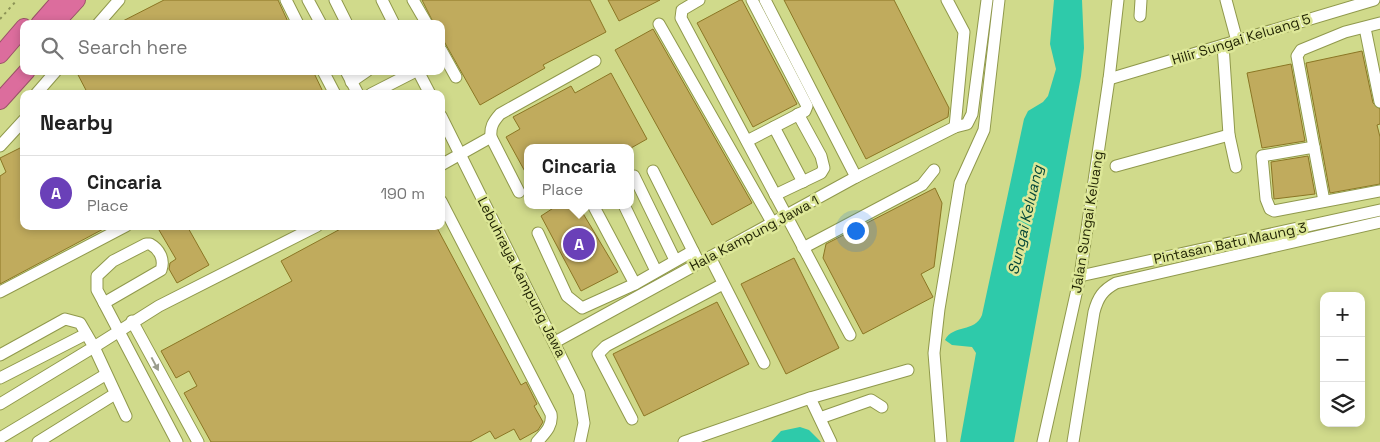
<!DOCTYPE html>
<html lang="en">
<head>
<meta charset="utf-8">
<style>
	:root { --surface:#fff; --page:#f6f6f6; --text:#222; --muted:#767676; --line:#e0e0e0; --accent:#6a40b8 }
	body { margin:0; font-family:"Space Grotesk",sans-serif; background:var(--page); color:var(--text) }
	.controls { position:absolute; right:15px; bottom:15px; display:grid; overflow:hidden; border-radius:10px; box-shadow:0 2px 8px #0003 }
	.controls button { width:45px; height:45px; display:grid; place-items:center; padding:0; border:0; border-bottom:1px solid var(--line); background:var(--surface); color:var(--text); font:25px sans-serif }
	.you { position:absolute; left:855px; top:230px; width:18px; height:18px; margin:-12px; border:4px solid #fff; border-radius:50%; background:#1a73e8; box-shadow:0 0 0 8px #1a73e833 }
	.badge { display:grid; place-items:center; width:32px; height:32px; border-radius:50%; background:var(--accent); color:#fff; font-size:16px; font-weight:700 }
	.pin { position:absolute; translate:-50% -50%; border:2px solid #fff; box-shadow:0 1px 5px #0006 }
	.popup { position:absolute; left:524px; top:144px; width:110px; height:65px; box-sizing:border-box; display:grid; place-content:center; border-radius:10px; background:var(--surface); filter:drop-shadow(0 1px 4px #0005); font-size:16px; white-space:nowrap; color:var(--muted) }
	.popup b { font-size:19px; color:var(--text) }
	.popup::after { content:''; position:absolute; left:50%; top:100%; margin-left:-10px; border:10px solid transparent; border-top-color:var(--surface) }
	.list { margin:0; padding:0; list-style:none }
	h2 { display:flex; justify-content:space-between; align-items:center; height:65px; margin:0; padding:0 20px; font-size:21px }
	h2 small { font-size:16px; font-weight:400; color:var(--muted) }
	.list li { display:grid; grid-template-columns:32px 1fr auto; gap:15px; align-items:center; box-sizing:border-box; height:75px; padding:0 20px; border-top:1px solid var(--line) }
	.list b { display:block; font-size:19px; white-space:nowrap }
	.list p { margin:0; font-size:16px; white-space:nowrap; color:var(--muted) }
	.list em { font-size:16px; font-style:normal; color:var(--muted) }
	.icon { flex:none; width:28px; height:28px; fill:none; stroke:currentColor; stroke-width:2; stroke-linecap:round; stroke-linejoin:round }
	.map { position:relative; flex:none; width:1380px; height:442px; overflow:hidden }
	.search { position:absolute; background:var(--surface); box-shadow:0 2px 8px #0003; left:20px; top:20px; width:425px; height:55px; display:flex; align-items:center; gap:12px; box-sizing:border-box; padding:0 18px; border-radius:10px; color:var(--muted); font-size:19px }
	.panel { position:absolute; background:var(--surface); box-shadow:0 2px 8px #0003; left:20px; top:90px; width:425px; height:140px; border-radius:10px }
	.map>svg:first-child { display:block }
	.water { fill:#2ecaaa }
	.building { fill:#c0ab5d; stroke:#8b7624 }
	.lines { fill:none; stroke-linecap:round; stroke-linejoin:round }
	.minor-casing { stroke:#90994c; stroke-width:13 }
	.highway-casing { stroke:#9a5367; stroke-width:18 }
	.path { stroke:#8c9356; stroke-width:2; stroke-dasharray:2.5 4; stroke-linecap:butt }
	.minor { stroke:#fff; stroke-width:11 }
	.highway { stroke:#dc6d9d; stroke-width:16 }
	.oneway { fill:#9a9c8d }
	.labels { text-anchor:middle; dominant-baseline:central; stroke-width:5; stroke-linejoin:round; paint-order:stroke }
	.street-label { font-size:14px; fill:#1f2202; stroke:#dde798 }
	.water-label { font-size:15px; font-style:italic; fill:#05473a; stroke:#dde798 }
</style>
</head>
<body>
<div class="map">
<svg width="1380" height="442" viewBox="0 0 1380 442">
	<rect width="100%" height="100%" fill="#d0da8b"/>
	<!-- water -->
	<g class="water">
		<path d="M1054,0H1082L1084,48L1081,76L1014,442H960L976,353L972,347L952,345L945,340C953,324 975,333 982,315L1024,119L1028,111L1043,102L1048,96L1056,69L1050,44Z"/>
		<polygon points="800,427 809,430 821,442 771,442 781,431"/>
	</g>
	<!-- building -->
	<g class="building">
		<polygon points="164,0 278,0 289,24 117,24"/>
		<polygon points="422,0 590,0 606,32 543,65 545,68 480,105 441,36 441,24 434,24"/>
		<polygon points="608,0 660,0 619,21"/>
		<polygon points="740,0 742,0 797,104 753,127 697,23"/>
		<polygon points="784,0 894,0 949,108 948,117 866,159"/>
		<polygon points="653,29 752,203 712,225 615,50"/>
		<polygon points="1362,51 1373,103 1380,109 1380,124 1377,125 1380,137 1380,184 1330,193 1306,63"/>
		<polygon points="1291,64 1305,141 1262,148 1247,73"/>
		<polygon points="76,71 313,71 324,94 88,94"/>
		<polygon points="611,73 647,139 631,148 528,148 528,177 506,137 520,129 513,117 571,86 575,93"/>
		<polygon points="24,146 24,226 109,226 0,284 0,176 6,172 0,158"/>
		<polygon points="1308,156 1315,194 1274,199 1271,162"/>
		<polygon points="935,188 942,203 934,267 921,274 933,297 863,334 823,258 826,244"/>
		<polygon points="558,205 578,205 618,272 581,291 541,216"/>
		<polygon points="166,226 187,226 209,265 177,283 169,269 170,263 176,259 159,230"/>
		<polygon points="346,226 436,226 521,385 526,382 537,404 534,406 543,422 538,430 520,440 514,429 495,439 490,431 470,442 211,442 184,393 197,386 189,371 176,378 161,351 292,281 281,261"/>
		<polygon points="794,258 839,348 786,374 741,284"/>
		<polygon points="717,302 749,364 644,416 613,354"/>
	</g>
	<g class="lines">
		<defs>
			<g id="minor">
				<polyline points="286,0 298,24"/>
				<polyline points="308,0 321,24"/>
				<polyline points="335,0 347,24"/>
				<polyline points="382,0 394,24"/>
				<polyline points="413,0 427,24"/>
				<polyline points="699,0 682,10 681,18 850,335"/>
				<polyline points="765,0 856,177"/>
				<polyline points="947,0 964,32 955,127"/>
				<polyline points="1226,0 1237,41"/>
				<polyline points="1140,16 1141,0"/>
				<polyline points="98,24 119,0"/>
				<polyline points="659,24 773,224"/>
				<polyline points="1365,28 1380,102"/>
				<polyline points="1223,45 1229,135 1236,167"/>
				<polyline points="441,50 456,77"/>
				<polyline points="323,71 335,94"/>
				<polyline points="346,71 358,94"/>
				<polyline points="418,71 430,94"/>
				<polyline points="1109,79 1374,0"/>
				<polyline points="351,82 367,71"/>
				<polyline points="36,94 56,71"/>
				<polyline points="371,94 416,71"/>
				<polyline points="441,116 579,393 584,423 580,442"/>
				<polyline points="774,127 803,182"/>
				<polyline points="747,141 805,111 807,106 752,0"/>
				<polyline points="0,146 24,120"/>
				<polyline points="1314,147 1262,156 1266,199 1270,209 1274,211 1380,191"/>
				<polyline points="441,165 491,137"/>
				<polyline points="1116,166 1229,135"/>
				<polyline points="653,171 696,257"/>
				<polyline points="634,176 675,260"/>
				<path d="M519,192L491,137C490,127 493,122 500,114L595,61"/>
				<polyline points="775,195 821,173 824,168 821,156 798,114"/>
				<path d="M441,201L551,414C553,426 545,433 537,442"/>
				<polyline points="1324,201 1297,56 1301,50 1345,32 1380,23"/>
				<polyline points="593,205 635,284"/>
				<polyline points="624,205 656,271"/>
				<polyline points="538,233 567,296 582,308 635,284 693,251"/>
				<path d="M146,244H150C159,249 165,259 161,270L104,303L97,290V276L113,261Z"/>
				<polyline points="803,248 922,185 934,170"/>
				<polyline points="710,257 764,363"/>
				<polyline points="1080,276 1380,210"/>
				<polyline points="0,292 126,226"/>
				<polyline points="104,303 177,442"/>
				<polyline points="132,321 198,442"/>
				<polyline points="555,342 856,177 955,127 967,124 972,114 987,0"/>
				<polyline points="0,355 65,319 80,323 94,347 0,404"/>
				<polyline points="0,378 86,334"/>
				<polyline points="810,398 831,442"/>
				<polyline points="126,416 94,347 159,306 317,226"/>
				<polyline points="820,418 871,400 882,407"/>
				<polyline points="632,419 598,354 606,346 723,284"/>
				<polyline points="0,438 105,375"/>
				<polyline points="38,442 115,394"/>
				<polyline points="684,442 810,398 908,370"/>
				<polyline points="941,442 934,353 939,309 960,183 984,130 999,0"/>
				<polyline points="1043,442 1080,276 1109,79 1118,0"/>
				<path d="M1073,442L1094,312C1098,297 1103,290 1116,283L1380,222"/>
			</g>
			<g id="highway">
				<polyline points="39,24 60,0"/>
				<polyline points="55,24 77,0"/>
				<polyline points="0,55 24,27"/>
				<polyline points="0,101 27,71"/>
			</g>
		</defs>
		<!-- minor casing -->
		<use href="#minor" class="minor-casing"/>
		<!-- highway casing -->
		<use href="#highway" class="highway-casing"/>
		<!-- path -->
		<polyline class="path" points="0,19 17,0"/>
		<!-- minor -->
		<use href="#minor" class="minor"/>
		<!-- highway -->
		<use href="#highway" class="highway"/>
	</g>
	<!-- one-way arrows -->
	<defs><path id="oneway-solid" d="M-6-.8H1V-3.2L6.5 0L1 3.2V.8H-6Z" transform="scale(1.25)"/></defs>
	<use class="oneway" href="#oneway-solid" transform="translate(155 364) rotate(62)"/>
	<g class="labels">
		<!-- street labels -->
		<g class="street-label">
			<text transform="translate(1241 39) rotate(-17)">Hilir Sungai Keluang 5</text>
			<text transform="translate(1087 222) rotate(-81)">Jalan Sungai Keluang</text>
			<text transform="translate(754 233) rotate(-28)">Hala Kampung Jawa 1</text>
			<text transform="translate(1230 243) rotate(-12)">Pintasan Batu Maung 3</text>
			<text transform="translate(522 277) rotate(63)">Lebuhraya Kampung Jawa</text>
		</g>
		<!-- water labels -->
		<g class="water-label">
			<text transform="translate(1025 220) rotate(-77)">Sungai Keluang</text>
		</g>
	</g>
</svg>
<div class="controls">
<button>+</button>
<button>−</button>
<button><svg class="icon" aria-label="layers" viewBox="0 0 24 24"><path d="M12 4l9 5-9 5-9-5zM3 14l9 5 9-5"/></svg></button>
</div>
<div class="you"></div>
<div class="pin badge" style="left:579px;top:244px">A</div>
<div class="popup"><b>Cincaria</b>Place</div>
<div class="search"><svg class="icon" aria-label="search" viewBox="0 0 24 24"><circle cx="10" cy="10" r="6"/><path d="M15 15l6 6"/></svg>Search here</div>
<section class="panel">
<h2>Nearby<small></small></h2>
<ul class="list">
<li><span class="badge">A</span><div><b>Cincaria</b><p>Place</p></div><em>190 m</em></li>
</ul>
</section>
</div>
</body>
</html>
